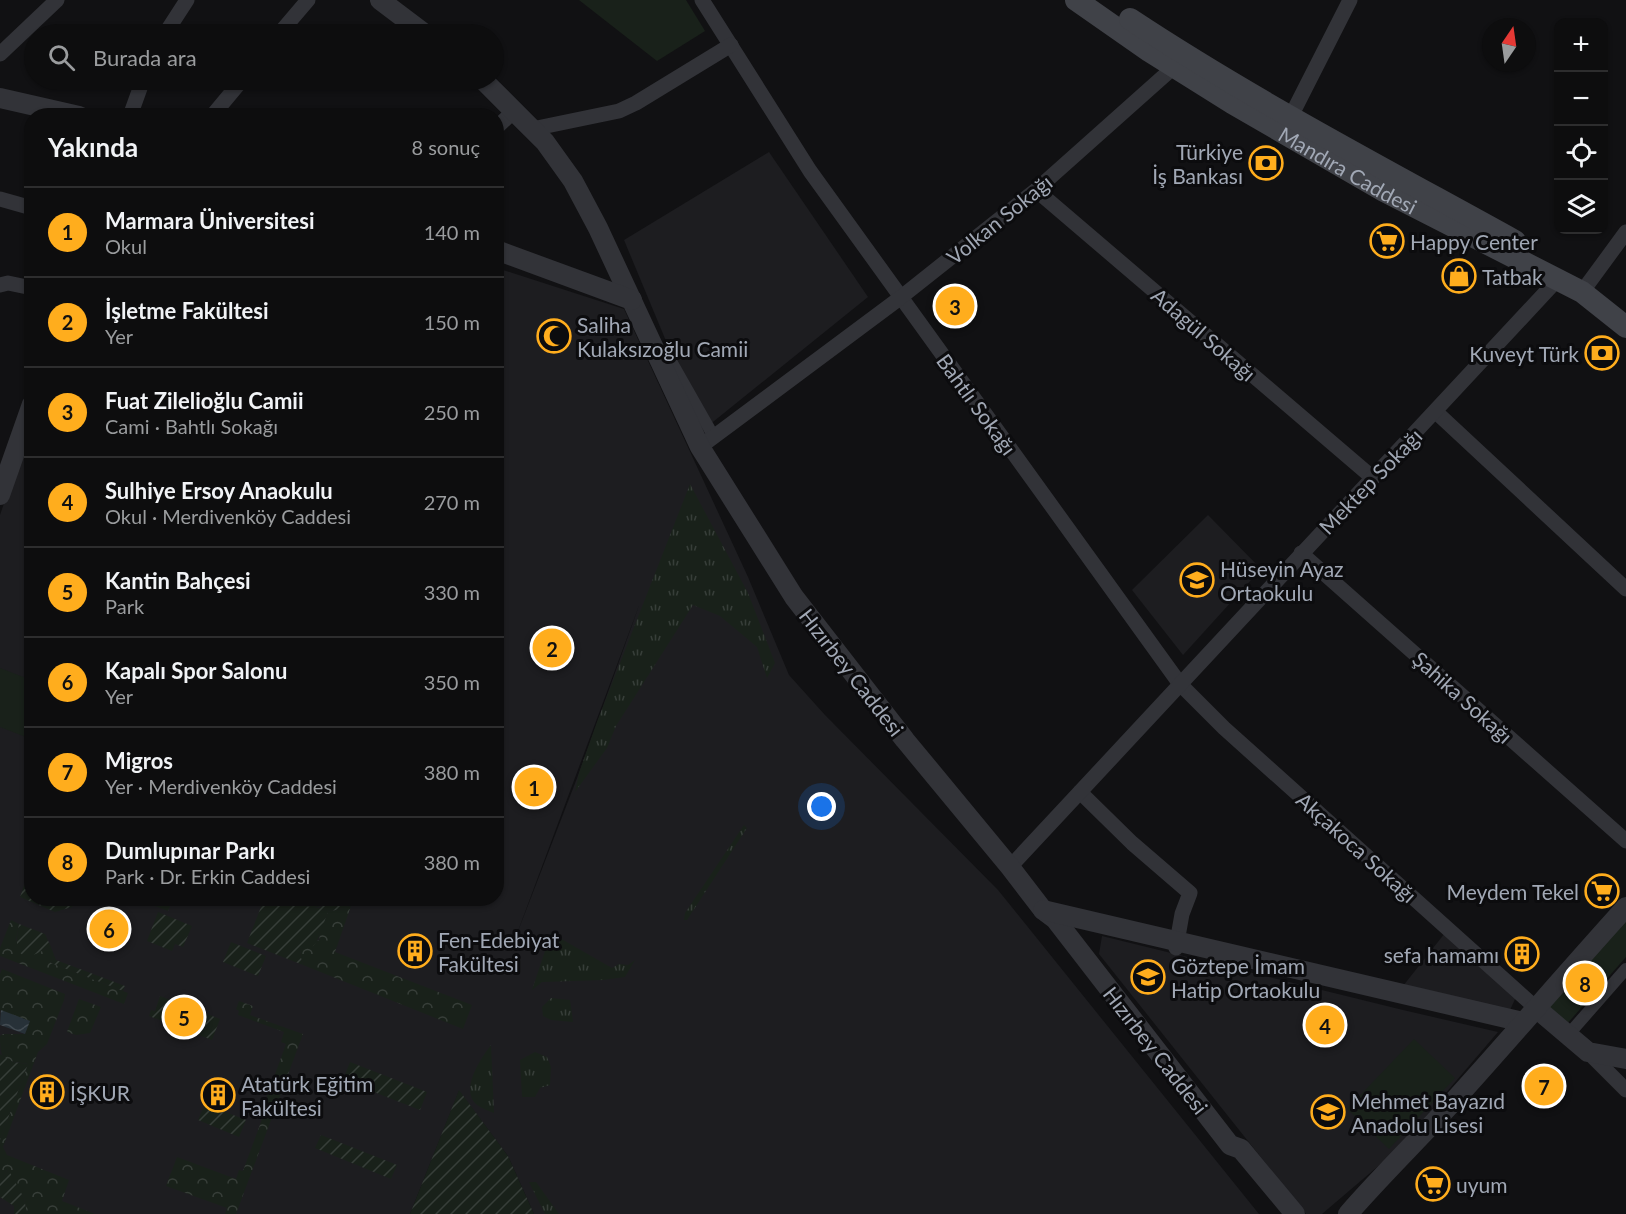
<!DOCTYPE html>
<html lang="tr">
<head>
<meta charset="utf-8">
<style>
	:root { --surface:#0d0d0e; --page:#161617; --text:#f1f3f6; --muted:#9a9c9e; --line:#2d2d2e; --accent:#ffad1d }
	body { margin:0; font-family:Lato,sans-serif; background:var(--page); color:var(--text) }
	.controls { position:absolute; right:18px; top:18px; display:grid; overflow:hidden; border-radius:12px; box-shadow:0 2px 4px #0004 }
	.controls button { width:54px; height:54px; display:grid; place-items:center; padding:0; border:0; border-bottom:2px solid var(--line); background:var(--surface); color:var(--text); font:30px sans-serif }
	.compass { position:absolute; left:1482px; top:18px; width:54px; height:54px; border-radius:50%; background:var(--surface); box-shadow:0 2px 4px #0004; rotate:13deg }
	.you { position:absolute; left:822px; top:807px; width:21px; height:21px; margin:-15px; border:4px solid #fff; border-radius:50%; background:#1a73e8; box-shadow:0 0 0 9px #1a73e833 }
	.badge { display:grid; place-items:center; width:39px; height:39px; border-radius:50%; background:var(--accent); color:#111; font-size:20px; font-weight:700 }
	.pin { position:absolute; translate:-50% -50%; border:3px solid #fff; box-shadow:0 2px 6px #0006 }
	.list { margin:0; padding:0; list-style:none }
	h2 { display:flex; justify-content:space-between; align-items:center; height:78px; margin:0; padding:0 24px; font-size:26px }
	h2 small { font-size:20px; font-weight:400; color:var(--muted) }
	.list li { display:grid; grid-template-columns:39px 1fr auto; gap:18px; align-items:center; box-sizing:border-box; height:90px; padding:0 24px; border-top:2px solid var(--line) }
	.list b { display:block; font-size:22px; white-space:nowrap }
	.list p { margin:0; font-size:20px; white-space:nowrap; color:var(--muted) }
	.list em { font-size:20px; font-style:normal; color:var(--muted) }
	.icon { flex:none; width:33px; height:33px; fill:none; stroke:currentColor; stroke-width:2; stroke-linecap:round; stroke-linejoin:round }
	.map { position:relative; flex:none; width:1626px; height:1214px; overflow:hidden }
	.search { position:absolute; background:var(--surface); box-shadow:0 2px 4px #0004; left:24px; top:24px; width:480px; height:66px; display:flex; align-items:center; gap:15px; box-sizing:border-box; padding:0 21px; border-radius:33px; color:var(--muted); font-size:22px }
	.panel { position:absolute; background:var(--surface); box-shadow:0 2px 4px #0004; left:24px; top:108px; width:480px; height:798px; border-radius:24px }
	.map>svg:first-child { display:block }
	.built { fill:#1d1d20; fill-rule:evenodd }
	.grass { fill:url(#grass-tufts) }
	.forest { fill:url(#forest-crowns) }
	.park { fill:#19211a }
	.garden { fill:url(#garden-furrows) }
	.water { fill:url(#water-waves) }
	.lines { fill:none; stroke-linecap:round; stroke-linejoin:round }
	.pedestrian { stroke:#323338; stroke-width:12 }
	.minor { stroke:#323338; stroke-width:15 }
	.tertiary { stroke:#323338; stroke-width:20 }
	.secondary { stroke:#404248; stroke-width:22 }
	.labels { text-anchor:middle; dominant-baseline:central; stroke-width:6; stroke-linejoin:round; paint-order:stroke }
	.poi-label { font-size:21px; fill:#a1a8b5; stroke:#0c0c0e; text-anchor:start }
	.street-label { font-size:21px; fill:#a1a8b5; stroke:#0c0c0e }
</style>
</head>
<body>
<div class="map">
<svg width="1626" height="1214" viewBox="0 0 1626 1214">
	<defs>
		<pattern id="grass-tufts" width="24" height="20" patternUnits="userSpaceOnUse" patternTransform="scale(1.5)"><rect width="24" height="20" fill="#19211a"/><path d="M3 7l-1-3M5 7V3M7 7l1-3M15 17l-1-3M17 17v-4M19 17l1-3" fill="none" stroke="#373e39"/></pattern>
		<pattern id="forest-crowns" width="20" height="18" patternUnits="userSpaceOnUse" patternTransform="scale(1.5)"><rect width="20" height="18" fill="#19211a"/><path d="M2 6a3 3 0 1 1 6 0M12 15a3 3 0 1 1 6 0" fill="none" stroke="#373e39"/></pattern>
		<pattern id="garden-furrows" width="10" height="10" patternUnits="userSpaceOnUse" patternTransform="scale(1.5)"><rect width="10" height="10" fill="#19211a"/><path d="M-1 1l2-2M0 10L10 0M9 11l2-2" fill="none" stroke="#373e39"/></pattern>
		<pattern id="water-waves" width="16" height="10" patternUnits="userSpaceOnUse" patternTransform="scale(1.5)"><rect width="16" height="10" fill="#273138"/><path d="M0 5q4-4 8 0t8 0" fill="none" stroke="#434c53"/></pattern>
	</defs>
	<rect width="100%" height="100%" fill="#111113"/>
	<!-- built -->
	<g class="built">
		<polygon points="769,152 868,297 703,430 624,240"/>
		<path d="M497,268L624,309L748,577L789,675L825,715L998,890L1259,1214H534L508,1156L459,1091L410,1214H0V515L31,425L32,898H496ZM640,603L579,773L515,939Z"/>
		<polygon points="1208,515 1261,569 1183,655 1132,590"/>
		<polygon points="1445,933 1516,997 1510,1010 1403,986"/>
		<polygon points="1102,936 1403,1010 1498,1032 1397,1150 1322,1214 1306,1214 1099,954"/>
	</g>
	<!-- grass -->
	<g class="grass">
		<polygon points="690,484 748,593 775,663 767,678 757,647 720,616 693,605 616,726 607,748 575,792 579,773 597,722"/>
		<polygon points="744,825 747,828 687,920 684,920 685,913"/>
		<polygon points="551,933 612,968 619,964 628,965 635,960 625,977 603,980 542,982 532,990"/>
		<polygon points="551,998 570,1000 573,1022 551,1020 543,1016 542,1007"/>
		<path d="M491,1045L494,1113C489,1111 481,1108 477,1105C459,1090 481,1058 491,1045Z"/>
		<polygon points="535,1052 547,1057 551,1067 550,1085 540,1088 535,1097 522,1097 520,1060"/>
		<polygon points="529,1182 536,1182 559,1214 545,1214"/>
	</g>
	<!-- forest -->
	<g class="forest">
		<polygon points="137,899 173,899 168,911"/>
		<path d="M291,899H334C317,911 309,908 291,901Z"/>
		<polygon points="351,906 335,952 472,1005 463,1029 303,965 300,954 302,947 319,940 321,929 328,912"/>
		<polygon points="11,920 19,924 16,940 32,955 51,947 54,955 51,963 128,993 124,1004 0,956 0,948"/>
		<path d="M2,969L65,994L64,1000L47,1044L38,1052L3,1147L7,1155L69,1180L62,1201L95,1214H27L24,1198L7,1170L3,1178H0V1140L28,1064C4,1060 0,1063 0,1036L3,1034H25L29,1021L0,1010V974Z"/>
		<polygon points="79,999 101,1007 90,1033 76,1035 67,1032"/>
		<polygon points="239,1001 253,1006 250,1015 303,1034 236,1214 225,1214 227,1208 166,1186 177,1157 236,1179 239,1170 243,1171 265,1111 262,1110 286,1044 281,1042 284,1032 238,1015 239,1011 236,1009"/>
	</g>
	<!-- park -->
	<g class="park">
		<polygon points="579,0 686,0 705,31 657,61"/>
		<polygon points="0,668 31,680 31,739 0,727"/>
		<polygon points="1626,916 1626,957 1566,1025 1543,1009"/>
		<polygon points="1414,1039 1455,1078 1389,1149 1347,1109"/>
	</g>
	<!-- garden -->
	<g class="garden">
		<polygon points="31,866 32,898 64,899 74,903 72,907 55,912 20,897"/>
		<path d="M264,899H291V901L305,906L319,908L334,899H354L351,906L328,912C323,923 321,938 313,946L302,947L300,954L303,965L247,943Z"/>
		<polygon points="158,912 192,926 183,947 175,944 172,951 147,941"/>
		<path d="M19,924L45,934L51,947C45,949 39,953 33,955C12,961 17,935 19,924Z"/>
		<polygon points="231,942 266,956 258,976 223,962"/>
		<polygon points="54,955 56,960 125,986 123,991 51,963"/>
		<polygon points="160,996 220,1019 212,1040 149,1016 151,1010 155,1011"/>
		<polygon points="0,1054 13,1062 28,1064 0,1140"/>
		<polygon points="350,1062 427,1092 420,1110 343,1080"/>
		<polygon points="459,1090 508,1156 534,1214 410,1214"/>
		<polygon points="205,1104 246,1120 239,1137 198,1120"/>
		<polygon points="321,1135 397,1165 391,1179 315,1148"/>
		<polygon points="8,1169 24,1198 27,1214 14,1214 14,1206 0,1197 0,1178 3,1177"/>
	</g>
	<!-- water -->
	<polygon class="water" points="1,1010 30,1021 25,1034 0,1025"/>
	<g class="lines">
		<!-- pedestrian -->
		<g class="pedestrian">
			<polyline points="668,356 714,437"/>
			<polyline points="1568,1035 1626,969"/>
		</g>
		<!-- minor -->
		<g class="minor">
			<polyline points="702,0 810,171 1180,684 1224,728 1536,1008"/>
			<polyline points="165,34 187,0"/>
			<polyline points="279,34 308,0"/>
			<polyline points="0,54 57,0"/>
			<polyline points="130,116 143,80"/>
			<polyline points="212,116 242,80"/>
			<polyline points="1287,124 1350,0"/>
			<polyline points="496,128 514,111"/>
			<polyline points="532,129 619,111 636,103 731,45"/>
			<polyline points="1036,190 1373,478"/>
			<polyline points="0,199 32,208"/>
			<polyline points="0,285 8,283 32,288"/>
			<polyline points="1582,292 1626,232"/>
			<polyline points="1436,412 1626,589"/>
			<polyline points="700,447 900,298 1036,190 1174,67"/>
			<polyline points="1301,553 1626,841"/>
			<polyline points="1080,792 1132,843 1190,893 1182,914 1176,948"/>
			<polyline points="1010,867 1557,280"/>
			<polyline points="1588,1052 1626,1090"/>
		</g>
		<!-- tertiary -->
		<g class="tertiary">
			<polyline points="380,0 425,34"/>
			<polyline points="483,80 545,142 573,181 598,228 700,447 794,597 905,740 1010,867 1043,910 1055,919 1230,1145 1241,1149 1295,1214"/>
			<polyline points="0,98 79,116"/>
			<polyline points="496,250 632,300"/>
			<polyline points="0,495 32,404"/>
			<polyline points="1043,910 1523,1022"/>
			<polyline points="1536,1008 1588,1052 1626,1059"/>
			<path d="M1348,1214C1381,1176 1417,1141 1451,1104C1510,1039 1567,972 1626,907"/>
		</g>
		<!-- secondary -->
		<g class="secondary">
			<path id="s1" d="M1076,0L1149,51L1232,103L1384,191L1582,292L1626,327"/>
			<path d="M1130,19C1254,101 1385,169 1515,241"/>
		</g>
	</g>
	<!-- icons -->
	<defs>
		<symbol id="bank-ring" viewBox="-11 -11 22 22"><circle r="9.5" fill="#0c0c0e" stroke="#ffad1d" stroke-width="1.5"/><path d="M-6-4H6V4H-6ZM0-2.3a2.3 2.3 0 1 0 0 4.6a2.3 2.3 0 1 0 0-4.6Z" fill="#ffad1d"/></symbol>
		<symbol id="supermarket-ring" viewBox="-11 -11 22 22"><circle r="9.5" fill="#0c0c0e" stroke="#ffad1d" stroke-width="1.5"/><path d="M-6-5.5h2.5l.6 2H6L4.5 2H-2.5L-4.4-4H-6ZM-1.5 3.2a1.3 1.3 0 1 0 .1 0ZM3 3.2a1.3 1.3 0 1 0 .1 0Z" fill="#ffad1d"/></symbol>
		<symbol id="shop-ring" viewBox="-11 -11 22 22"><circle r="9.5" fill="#0c0c0e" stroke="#ffad1d" stroke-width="1.5"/><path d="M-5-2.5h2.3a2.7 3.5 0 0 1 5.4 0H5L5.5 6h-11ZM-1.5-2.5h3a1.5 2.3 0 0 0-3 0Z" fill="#ffad1d"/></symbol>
		<symbol id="mosque-ring" viewBox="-11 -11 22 22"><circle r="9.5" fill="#0c0c0e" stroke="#ffad1d" stroke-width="1.5"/><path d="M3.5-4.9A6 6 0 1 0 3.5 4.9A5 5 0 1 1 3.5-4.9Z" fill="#ffad1d"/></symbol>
		<symbol id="school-ring" viewBox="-11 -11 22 22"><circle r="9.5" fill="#0c0c0e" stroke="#ffad1d" stroke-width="1.5"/><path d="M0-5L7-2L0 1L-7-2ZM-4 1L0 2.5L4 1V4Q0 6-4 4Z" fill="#ffad1d"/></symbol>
		<symbol id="building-ring" viewBox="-11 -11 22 22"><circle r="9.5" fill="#0c0c0e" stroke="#ffad1d" stroke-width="1.5"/><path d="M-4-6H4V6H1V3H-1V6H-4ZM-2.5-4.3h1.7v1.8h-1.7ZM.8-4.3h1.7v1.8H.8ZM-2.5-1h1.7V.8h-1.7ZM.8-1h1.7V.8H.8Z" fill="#ffad1d"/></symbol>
	</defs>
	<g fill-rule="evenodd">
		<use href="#bank-ring" x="1247" y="144" width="38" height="38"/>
		<use href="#supermarket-ring" x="1368" y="222" width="38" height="38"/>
		<use href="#shop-ring" x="1440" y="257" width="38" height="38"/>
		<use href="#mosque-ring" x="535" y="317" width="38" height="38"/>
		<use href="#bank-ring" x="1583" y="334" width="38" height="38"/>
		<use href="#school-ring" x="1178" y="561" width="38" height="38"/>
		<use href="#supermarket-ring" x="1583" y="872" width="38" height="38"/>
		<use href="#building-ring" x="396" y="932" width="38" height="38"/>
		<use href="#building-ring" x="1503" y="935" width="38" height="38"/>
		<use href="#school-ring" x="1129" y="958" width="38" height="38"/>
		<use href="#building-ring" x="28" y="1073" width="38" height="38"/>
		<use href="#building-ring" x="199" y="1076" width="38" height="38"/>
		<use href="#school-ring" x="1309" y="1093" width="38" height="38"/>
		<use href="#supermarket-ring" x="1414" y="1165" width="38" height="38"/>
	</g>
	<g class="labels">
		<!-- poi labels -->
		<g class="poi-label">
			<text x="1243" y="151" text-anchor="end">Türkiye<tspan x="1243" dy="24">İş Bankası</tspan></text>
			<text x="1410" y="241">Happy Center</text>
			<text x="1482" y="276">Tatbak</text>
			<text x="577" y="324">Saliha<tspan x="577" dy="24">Kulaksızoğlu Camii</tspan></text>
			<text x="1579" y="353" text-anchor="end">Kuveyt Türk</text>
			<text x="1220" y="568">Hüseyin Ayaz<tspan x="1220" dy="24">Ortaokulu</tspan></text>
			<text x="1579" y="891" text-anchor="end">Meydem Tekel</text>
			<text x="438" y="939">Fen-Edebiyat<tspan x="438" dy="24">Fakültesi</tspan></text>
			<text x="1499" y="954" text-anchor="end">sefa hamamı</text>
			<text x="1171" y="965">Göztepe İmam<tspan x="1171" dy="24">Hatip Ortaokulu</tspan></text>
			<text x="241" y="1083">Atatürk Eğitim<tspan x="241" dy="24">Fakültesi</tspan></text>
			<text x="70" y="1092">İŞKUR</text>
			<text x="1351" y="1100">Mehmet Bayazıd<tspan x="1351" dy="24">Anadolu Lisesi</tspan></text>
			<text x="1456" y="1184">uyum</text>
		</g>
		<!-- street labels -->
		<g class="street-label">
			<text stroke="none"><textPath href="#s1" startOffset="321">Mandıra Caddesi</textPath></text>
			<text transform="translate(999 219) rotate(-39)">Volkan Sokağı</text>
			<text transform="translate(1204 334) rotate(41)">Adagül Sokağı</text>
			<text transform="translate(977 404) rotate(54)">Bahtlı Sokağı</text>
			<text transform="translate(1370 481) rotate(-46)">Mektep Sokağı</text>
			<text transform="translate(852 672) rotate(52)">Hızırbey Caddesi</text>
			<text transform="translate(1463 697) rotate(42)">Şahika Sokağı</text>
			<text transform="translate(1357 847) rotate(42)">Akçakoca Sokağı</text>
			<text transform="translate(1156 1050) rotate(52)">Hızırbey Caddesi</text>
		</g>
	</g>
</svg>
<div class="controls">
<button>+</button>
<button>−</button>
<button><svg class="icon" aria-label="locate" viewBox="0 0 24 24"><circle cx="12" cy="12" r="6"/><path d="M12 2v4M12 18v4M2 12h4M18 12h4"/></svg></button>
<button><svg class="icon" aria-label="layers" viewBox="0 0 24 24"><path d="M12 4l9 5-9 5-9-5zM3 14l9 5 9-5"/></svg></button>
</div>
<svg class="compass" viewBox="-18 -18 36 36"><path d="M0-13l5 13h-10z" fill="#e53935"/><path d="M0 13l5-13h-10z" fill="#9a9c9e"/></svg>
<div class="you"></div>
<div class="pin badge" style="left:534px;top:787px">1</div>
<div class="pin badge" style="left:552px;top:648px">2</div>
<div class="pin badge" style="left:955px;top:306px">3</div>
<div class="pin badge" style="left:1325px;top:1025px">4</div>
<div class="pin badge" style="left:184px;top:1017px">5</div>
<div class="pin badge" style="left:109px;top:929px">6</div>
<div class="pin badge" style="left:1544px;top:1086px">7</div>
<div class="pin badge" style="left:1585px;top:983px">8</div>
<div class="search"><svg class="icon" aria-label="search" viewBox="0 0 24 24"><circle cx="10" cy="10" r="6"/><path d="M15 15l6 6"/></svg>Burada ara</div>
<section class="panel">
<h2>Yakında<small>8 sonuç</small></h2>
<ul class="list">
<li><span class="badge">1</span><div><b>Marmara Üniversitesi</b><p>Okul</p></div><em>140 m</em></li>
<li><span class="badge">2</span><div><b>İşletme Fakültesi</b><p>Yer</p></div><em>150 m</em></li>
<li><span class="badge">3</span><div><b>Fuat Zilelioğlu Camii</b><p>Cami · Bahtlı Sokağı</p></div><em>250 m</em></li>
<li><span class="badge">4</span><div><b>Sulhiye Ersoy Anaokulu</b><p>Okul · Merdivenköy Caddesi</p></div><em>270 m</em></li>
<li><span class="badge">5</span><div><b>Kantin Bahçesi</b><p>Park</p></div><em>330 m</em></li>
<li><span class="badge">6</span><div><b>Kapalı Spor Salonu</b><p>Yer</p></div><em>350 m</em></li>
<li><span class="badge">7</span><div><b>Migros</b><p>Yer · Merdivenköy Caddesi</p></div><em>380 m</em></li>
<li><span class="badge">8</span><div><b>Dumlupınar Parkı</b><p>Park · Dr. Erkin Caddesi</p></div><em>380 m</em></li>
</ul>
</section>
</div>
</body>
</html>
